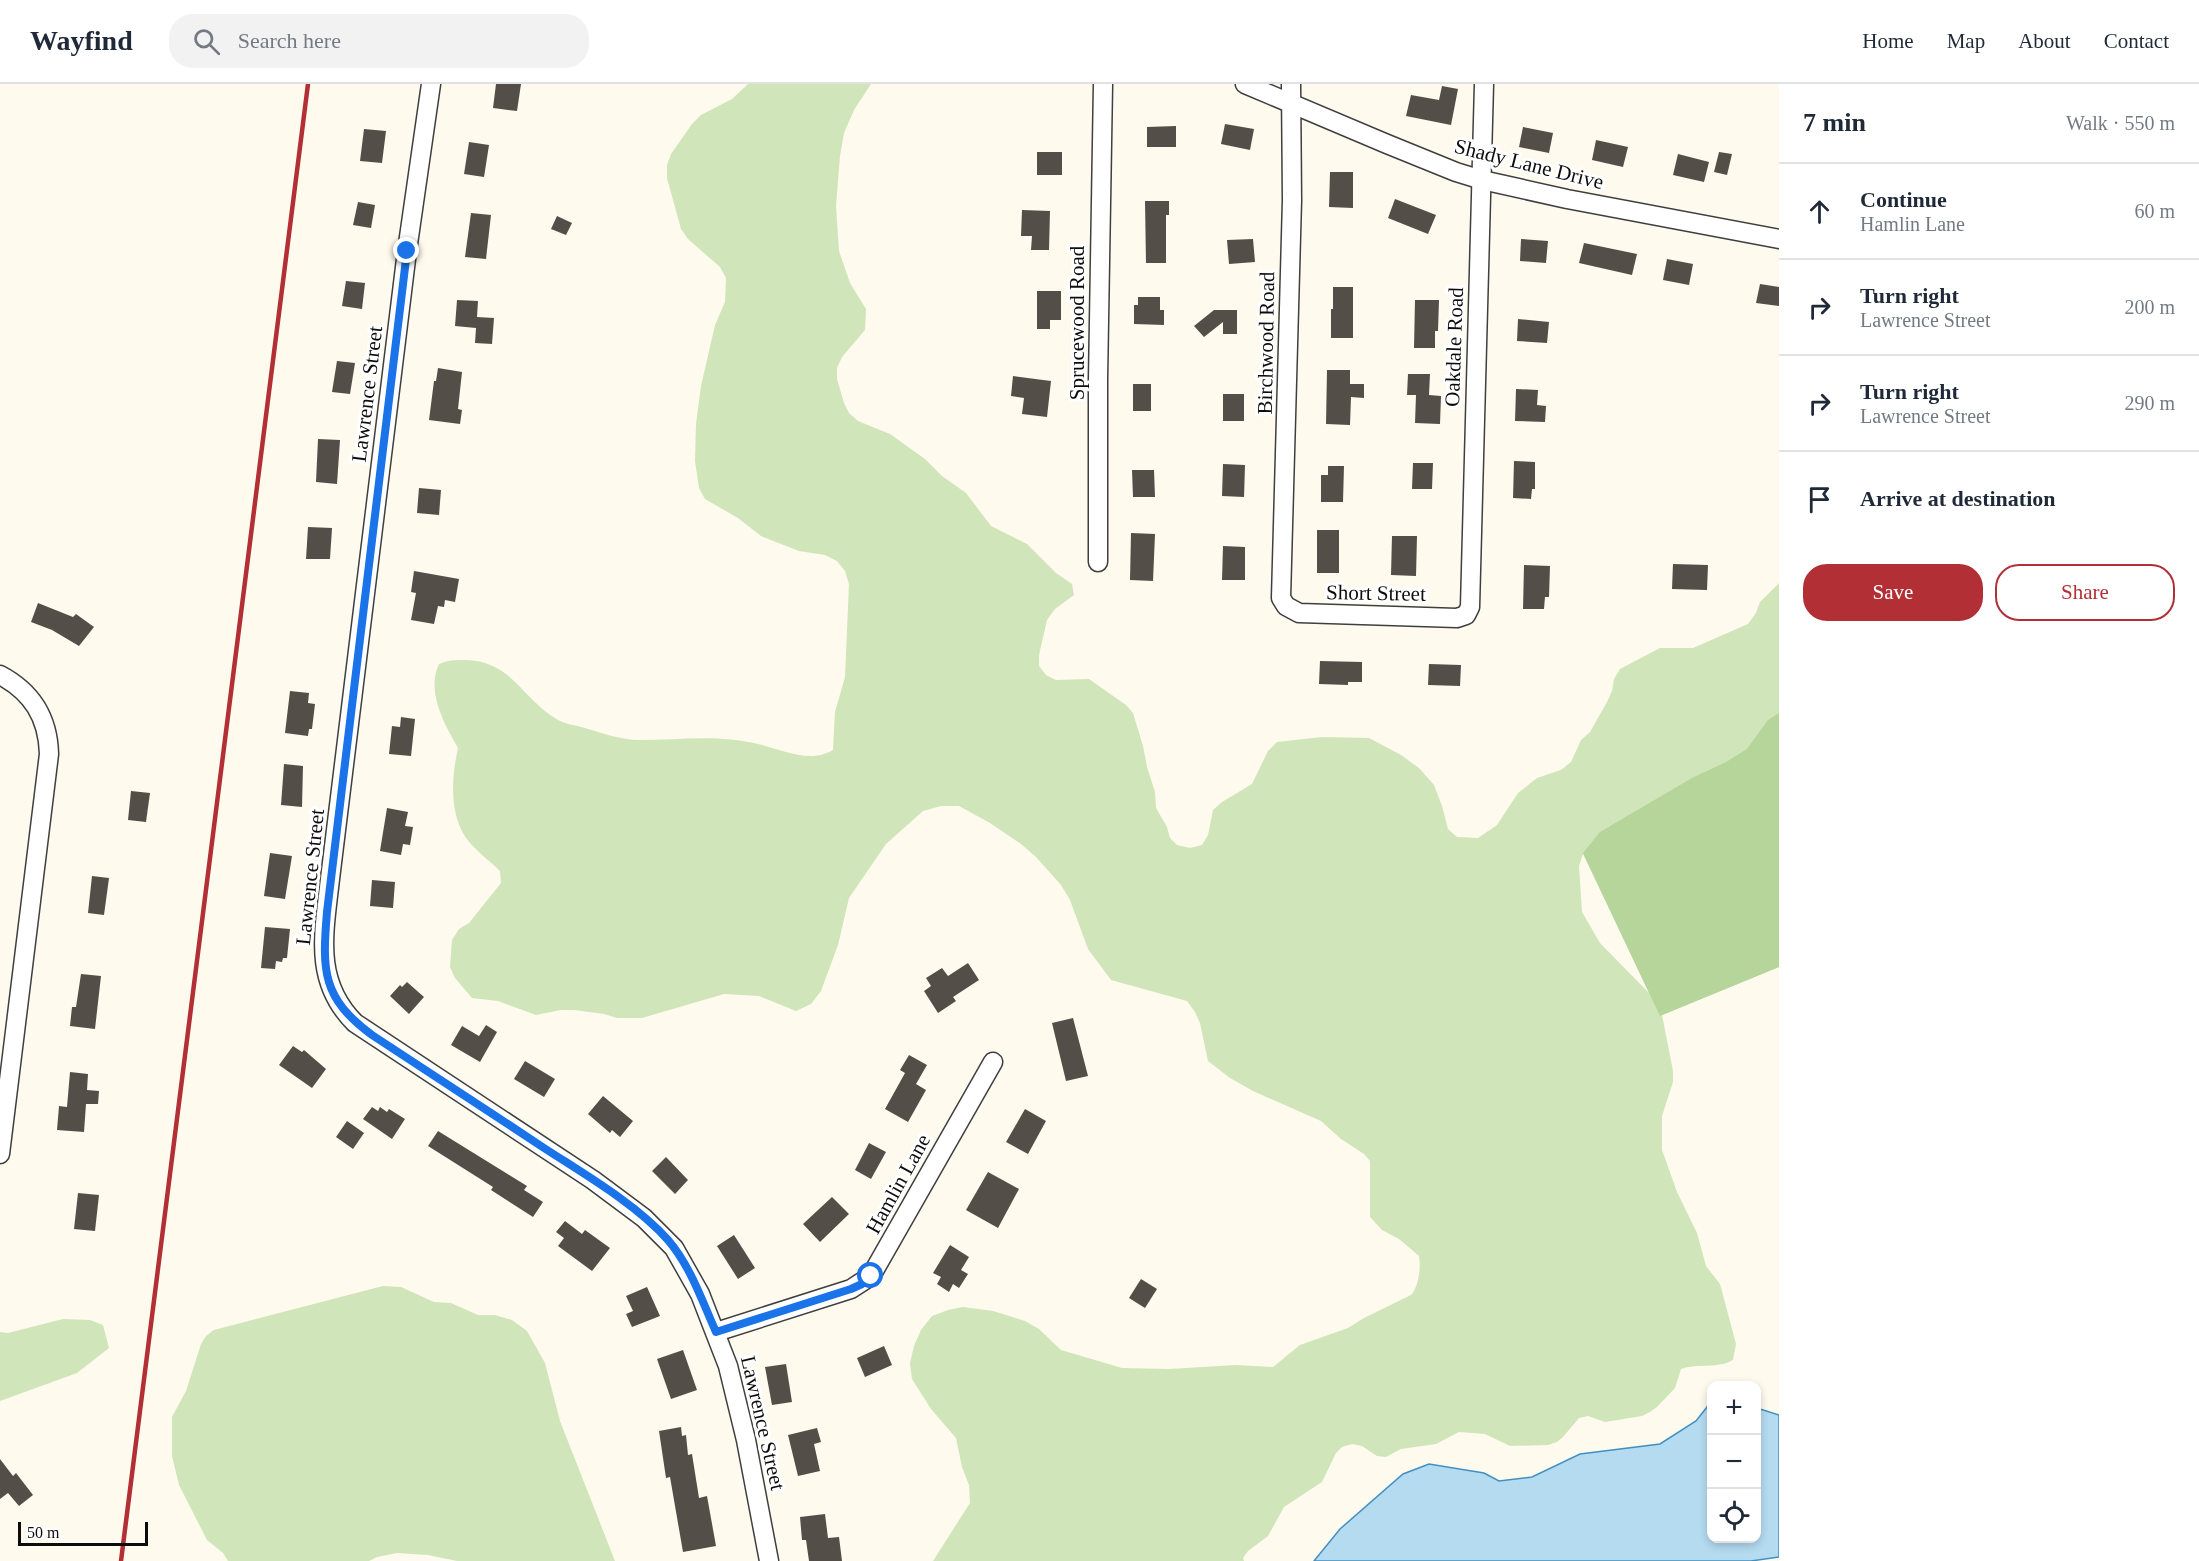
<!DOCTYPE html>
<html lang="en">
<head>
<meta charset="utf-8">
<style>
	:root { --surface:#fff; --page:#f2f2f3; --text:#1f2937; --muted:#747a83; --line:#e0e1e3; --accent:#b22f36 }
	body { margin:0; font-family:Georgia,serif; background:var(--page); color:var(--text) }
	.controls { position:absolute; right:18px; bottom:18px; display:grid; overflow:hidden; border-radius:12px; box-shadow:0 3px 9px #0003 }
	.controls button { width:54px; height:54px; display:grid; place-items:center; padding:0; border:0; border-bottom:2px solid var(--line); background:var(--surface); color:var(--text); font:30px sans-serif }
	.scale { position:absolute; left:18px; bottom:15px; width:130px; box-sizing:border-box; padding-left:6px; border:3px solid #0c0c0c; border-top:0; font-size:16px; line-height:21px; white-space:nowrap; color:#0c0c0c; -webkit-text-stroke:4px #fff; paint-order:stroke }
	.stop { position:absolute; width:18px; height:18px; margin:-14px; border:4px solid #1a73e8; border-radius:50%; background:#fff }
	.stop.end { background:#1a73e8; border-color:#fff; box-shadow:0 2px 6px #0008 }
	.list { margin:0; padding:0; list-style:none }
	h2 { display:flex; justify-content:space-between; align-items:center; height:78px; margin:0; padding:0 24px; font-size:26px }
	h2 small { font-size:20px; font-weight:400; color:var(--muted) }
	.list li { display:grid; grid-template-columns:39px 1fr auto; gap:18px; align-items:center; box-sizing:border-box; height:96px; padding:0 24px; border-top:2px solid var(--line) }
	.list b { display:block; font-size:22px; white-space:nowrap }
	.list p { margin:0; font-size:20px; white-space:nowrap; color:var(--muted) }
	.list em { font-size:20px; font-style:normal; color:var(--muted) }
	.actions { display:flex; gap:12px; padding:18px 24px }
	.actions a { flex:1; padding:14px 0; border:2px solid var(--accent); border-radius:24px; text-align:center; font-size:21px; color:var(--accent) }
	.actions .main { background:var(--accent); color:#fff }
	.icon { flex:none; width:33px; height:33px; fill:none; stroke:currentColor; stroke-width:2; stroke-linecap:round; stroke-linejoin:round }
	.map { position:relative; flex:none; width:1779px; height:1477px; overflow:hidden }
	header { display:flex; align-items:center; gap:36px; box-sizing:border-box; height:84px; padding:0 30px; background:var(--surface); border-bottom:2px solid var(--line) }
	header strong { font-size:28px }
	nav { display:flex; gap:33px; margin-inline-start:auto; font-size:21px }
	.search { width:420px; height:54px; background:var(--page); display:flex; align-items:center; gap:15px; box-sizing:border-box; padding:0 21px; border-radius:24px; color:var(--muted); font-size:22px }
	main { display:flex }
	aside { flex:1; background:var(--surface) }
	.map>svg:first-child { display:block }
	.green { fill:#d0e5b9; fill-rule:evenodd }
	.forest { fill:#b5d59a }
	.water { fill:#b5dbf1; stroke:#4290c3; stroke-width:1.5 }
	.building { fill:#544e49 }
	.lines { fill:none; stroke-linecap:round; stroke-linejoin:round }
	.minor-casing { stroke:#3f3f3f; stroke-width:21 }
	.minor { stroke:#fff; stroke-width:18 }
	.rail { stroke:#b22f36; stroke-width:4.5 }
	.route { stroke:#1a73e8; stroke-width:8 }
	.labels { text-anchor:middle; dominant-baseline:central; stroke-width:6; stroke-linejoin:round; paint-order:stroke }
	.street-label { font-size:21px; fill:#0c0c0c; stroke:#fff }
</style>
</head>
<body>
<header>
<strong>Wayfind</strong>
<div class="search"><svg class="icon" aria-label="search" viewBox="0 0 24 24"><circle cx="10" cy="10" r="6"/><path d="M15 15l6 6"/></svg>Search here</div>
<nav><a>Home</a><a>Map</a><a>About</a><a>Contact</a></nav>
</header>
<main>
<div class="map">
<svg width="1779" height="1477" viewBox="0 0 1779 1477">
	<rect width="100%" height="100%" fill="#fefaed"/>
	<!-- green -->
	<g class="green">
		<path d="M748,0H871L854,26L844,49L840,72L836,122L839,167L850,199L866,225L865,246L842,273L837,284V295L844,319L849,329L858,337L890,350L925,375L942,392L966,409L991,442L1027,460L1056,489L1072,500L1074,511L1055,525L1047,536L1039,571V582L1046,591L1056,596L1089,595L1126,621L1133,629L1143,662L1147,683L1155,708L1156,724L1167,743L1170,754L1177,761L1190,764L1202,761L1208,751L1213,726L1222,718L1252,700L1268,667L1277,658L1322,653L1369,654L1401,671L1419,684L1434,701L1442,722L1448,745L1457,753L1478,754L1497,741L1518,709L1537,694L1561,686L1571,678L1581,656L1590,648L1607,618L1612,607L1614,595L1620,585L1660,564H1693L1748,540L1756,529L1760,518L1779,499V883L1662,931L1673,987V998L1662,1032V1066L1677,1108L1697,1149L1706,1182L1720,1200L1736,1260L1733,1276C1718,1285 1698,1279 1681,1285L1675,1304L1657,1323L1650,1328L1642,1332L1605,1338L1588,1332L1579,1334L1563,1353L1557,1358L1548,1361L1510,1362L1485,1350L1459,1348L1436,1360L1401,1365L1386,1373L1377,1372L1362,1362L1352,1360L1342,1363L1336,1369L1322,1398L1284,1423L1268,1452L1248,1467L1243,1474L1244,1477H933L970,1419L969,1401L962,1383L956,1354L931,1325L912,1295L910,1279L914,1262L921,1246L932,1232L948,1226L963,1223L993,1227L1025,1237L1039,1245L1061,1266L1122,1284L1169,1285L1236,1281L1273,1283L1300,1261L1348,1244L1364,1234L1411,1211C1419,1202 1421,1183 1419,1172L1399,1155L1382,1146L1370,1133V1077L1364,1070L1341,1055L1321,1037L1253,1007L1230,994L1208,977L1200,939L1195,928L1187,917L1111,896L1088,865L1070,816L1061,801L1036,773L1021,760L990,739L959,722H941L923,727L886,760L849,814L838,861L821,907L811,920L796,927L759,912L724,910L642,934H617L604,930L574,926H561L536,931L498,917L472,914L455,894L450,883L452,856L459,845L469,839L501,799L500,787C490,777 471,763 464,751C449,725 452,691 458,664C444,639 426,607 439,580C448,576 455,576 466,576C511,577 522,614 555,634C563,640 575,641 585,644C602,649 621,656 639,656C679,656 718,650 758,660C782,666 810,680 833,666L835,628L845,593L849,500L845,487L837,477L825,471L799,467L761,452L738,434L705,415L699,404L695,377L696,340L701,302L715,241L725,218L726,194L720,183L688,155L681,145L667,94V81L671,70L692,40L701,31L732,15ZM1583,770L1649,909L1600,859L1582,828L1579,782Z"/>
		<polygon points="383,1202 401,1203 434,1218 451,1219 478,1231 495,1231 512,1236 527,1247 545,1279 560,1337 615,1477 457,1477 428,1471 397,1469 377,1473 369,1477 228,1477 223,1469 207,1456 179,1401 172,1372 172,1333 186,1307 201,1260 206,1252 214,1246"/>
		<polygon points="63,1235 90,1236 103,1241 109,1264 77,1289 0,1317 0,1248 8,1249"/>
	</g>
	<!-- forest -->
	<polygon class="forest" points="1779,629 1779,883 1660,932 1583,769 1600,748 1692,694 1726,678 1747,665 1768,636"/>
	<!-- water -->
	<polygon class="water" points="1711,1313 1712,1454 1756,1454 1757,1324 1779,1331 1779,1473 1751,1477 1314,1477 1340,1445 1403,1390 1429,1380 1484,1389 1499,1397 1532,1393 1580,1370 1660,1360 1696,1337 1707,1323"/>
	<!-- building -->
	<g class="building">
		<polygon points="496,0 521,0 517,27 493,24"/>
		<polygon points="1442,2 1458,5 1451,41 1406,32 1411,11 1439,16"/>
		<polygon points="1225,40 1254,45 1250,66 1221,60"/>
		<polygon points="1176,42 1176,63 1147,63 1147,43"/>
		<polygon points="1523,43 1553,49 1549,69 1519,63"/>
		<polygon points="364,45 386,47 382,79 360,77"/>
		<polygon points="1596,56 1628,63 1623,83 1592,76"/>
		<polygon points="469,58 489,61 484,93 464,90"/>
		<rect x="1037" y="68" width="25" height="23"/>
		<polygon points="1719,68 1732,70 1727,91 1714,88"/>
		<polygon points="1678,70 1709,78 1704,98 1673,91"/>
		<polygon points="1330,88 1353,88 1353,124 1329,123"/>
		<polygon points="1395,115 1436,131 1428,150 1388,134"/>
		<polygon points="1145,117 1169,117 1169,131 1166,131 1166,179 1146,179"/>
		<polygon points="358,118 375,121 371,144 353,141"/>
		<polygon points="1022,126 1050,127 1049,166 1031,166 1032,152 1021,152"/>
		<polygon points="471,129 491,131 486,175 465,173"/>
		<polygon points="557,132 572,139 566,151 551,145"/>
		<polygon points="1253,155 1255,178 1229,180 1227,156"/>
		<polygon points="1521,155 1548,157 1546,179 1520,177"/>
		<polygon points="1584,159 1637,170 1632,191 1579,179"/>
		<polygon points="1667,175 1693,180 1689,201 1663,196"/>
		<polygon points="346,197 365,199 362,225 342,222"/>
		<polygon points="1760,200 1779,203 1779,222 1756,219"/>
		<polygon points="1333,203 1353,203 1353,254 1331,254 1331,225 1333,225"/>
		<polygon points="1037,207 1061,207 1061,236 1050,236 1050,245 1037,245"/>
		<polygon points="1138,213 1160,213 1160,226 1164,226 1164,241 1134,240 1134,221 1138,221"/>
		<polygon points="457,216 478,217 477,233 494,234 492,260 475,259 476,244 455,242"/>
		<polygon points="1415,216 1439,216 1438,247 1435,247 1435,264 1414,264"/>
		<polygon points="1214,226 1237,226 1237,250 1223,250 1223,238 1204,253 1194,242"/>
		<polygon points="1518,235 1549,238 1547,259 1517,257"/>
		<polygon points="337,277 355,279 350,310 332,308"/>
		<polygon points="438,284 462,288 458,325 462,326 460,340 429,336 434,297 436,297"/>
		<polygon points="1327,286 1350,286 1350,300 1364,300 1364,314 1351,313 1350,341 1326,340"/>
		<polygon points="1408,290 1430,290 1429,311 1441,312 1440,340 1415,339 1416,311 1407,311"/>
		<polygon points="1013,292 1051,297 1047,333 1022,330 1024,314 1011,312"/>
		<rect x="1133" y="300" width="18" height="27"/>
		<polygon points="1516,305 1538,306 1537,321 1546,322 1545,338 1515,337"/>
		<rect x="1223" y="310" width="21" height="27"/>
		<polygon points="318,355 340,356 337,400 316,398"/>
		<polygon points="1514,377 1535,378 1535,405 1532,405 1531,415 1513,414"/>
		<polygon points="1413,379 1433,379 1432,405 1412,405"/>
		<polygon points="1223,380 1245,381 1244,413 1222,412"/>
		<polygon points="1328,382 1344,382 1343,418 1321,418 1321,391 1328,391"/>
		<polygon points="1132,386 1154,386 1155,413 1133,413"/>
		<polygon points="419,404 441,406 439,431 417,429"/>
		<polygon points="308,443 332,444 330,475 306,475"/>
		<rect x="1317" y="446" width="22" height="43"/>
		<polygon points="1131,449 1155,450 1153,497 1130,496"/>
		<polygon points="1392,452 1417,452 1416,492 1391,491"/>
		<polygon points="1223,462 1245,463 1245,496 1222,496"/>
		<polygon points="1673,480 1708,481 1707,506 1672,505"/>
		<polygon points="1524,481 1550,482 1549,513 1545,513 1544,525 1523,525"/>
		<polygon points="414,487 459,495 455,518 445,516 444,523 438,522 434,540 411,536 416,509 411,508"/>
		<polygon points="38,519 73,533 76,530 94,543 79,562 52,546 31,538"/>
		<polygon points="1320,577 1362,578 1362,598 1348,598 1348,601 1319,600"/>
		<polygon points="1429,580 1461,581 1460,602 1428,601"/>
		<polygon points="290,607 309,609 308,619 315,620 312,645 309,645 308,652 285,649"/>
		<polygon points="401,633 415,635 411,672 389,670 392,642 400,643"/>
		<polygon points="284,680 303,682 302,723 281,721"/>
		<polygon points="131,707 150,709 146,738 128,736"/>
		<polygon points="387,724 408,728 405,742 413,743 410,761 403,760 401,771 380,767"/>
		<polygon points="270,769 292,772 285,815 264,812"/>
		<polygon points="92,792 109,794 104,831 88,829"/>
		<polygon points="372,796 395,798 393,824 370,822"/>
		<polygon points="265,843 290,845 287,874 283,874 282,878 276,877 275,885 261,884"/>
		<polygon points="968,879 979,896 953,913 956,917 938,929 924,907 931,902 926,894 942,884 948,892"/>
		<polygon points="81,890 101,892 95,945 70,942 72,923 76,923"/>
		<polygon points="407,898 424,913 409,930 390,912 400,901 402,903"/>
		<polygon points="1073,934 1088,992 1066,997 1052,939"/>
		<polygon points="486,941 497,948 480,978 451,961 462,942 479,952"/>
		<polygon points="293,962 302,968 304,966 326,985 312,1004 279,981"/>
		<polygon points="909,971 927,981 916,1000 926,1006 908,1038 885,1025 905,989 900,986"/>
		<polygon points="525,977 555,995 544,1013 514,995"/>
		<polygon points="70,988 88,990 87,1006 99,1007 98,1020 86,1020 84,1048 57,1046 59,1022 67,1023"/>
		<polygon points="603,1012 633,1037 620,1053 612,1046 610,1049 588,1030"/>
		<polygon points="372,1023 378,1027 380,1023 387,1028 389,1025 405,1035 392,1055 363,1035"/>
		<polygon points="1025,1025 1046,1037 1028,1070 1006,1058"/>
		<polygon points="347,1037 364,1049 353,1065 336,1053"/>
		<polygon points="438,1047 527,1102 524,1106 543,1118 533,1133 491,1106 493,1103 428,1062"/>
		<polygon points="869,1059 886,1068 871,1095 855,1086"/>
		<polygon points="666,1073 688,1096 675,1110 652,1087"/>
		<polygon points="988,1088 1019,1105 998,1144 966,1126"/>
		<polygon points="78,1109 99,1111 95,1147 74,1145"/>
		<polygon points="832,1113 849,1130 820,1158 803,1140"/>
		<polygon points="565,1137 582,1150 585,1146 610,1164 592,1187 558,1162 564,1154 556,1148"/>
		<polygon points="734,1151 755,1184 738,1195 717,1162"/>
		<polygon points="950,1161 969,1173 961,1186 968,1190 959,1204 953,1200 949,1208 937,1200 941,1193 933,1189"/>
		<polygon points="1141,1195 1157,1205 1145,1224 1129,1214"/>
		<polygon points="647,1203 660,1232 632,1243 626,1230 633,1227 626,1212"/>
		<polygon points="884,1262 892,1281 865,1293 857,1274"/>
		<polygon points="683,1266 697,1306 671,1315 657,1275"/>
		<polygon points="786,1280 792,1318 772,1321 765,1283"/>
		<polygon points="681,1343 682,1352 686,1351 688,1371 692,1370 699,1414 707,1412 716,1462 683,1468 670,1393 666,1394 659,1347"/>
		<polygon points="817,1344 821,1358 814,1360 820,1387 798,1392 788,1351"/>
		<polygon points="0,1375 13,1392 16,1389 33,1411 19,1422 8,1409 0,1415"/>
		<polygon points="825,1430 828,1454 839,1453 842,1477 809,1477 806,1456 802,1456 800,1433"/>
	</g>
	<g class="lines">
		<defs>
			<g id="minor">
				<path d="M431,0L407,167L330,795C324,849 313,897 355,939L593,1096L644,1134L674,1164L700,1210L728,1282L746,1356L769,1477"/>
				<polyline points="1245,0 1387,60 1456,88 1482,96 1567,115 1779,155"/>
				<polyline points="1291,0 1292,116 1281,514 1286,522 1299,529 1457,534 1466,531 1470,523 1484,0"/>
				<polyline points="1098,478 1098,296 1103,0"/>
				<path d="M0,591C32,608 48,633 49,670L0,1070"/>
				<polyline points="716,1248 851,1205 871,1192 993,978"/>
			</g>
		</defs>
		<!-- minor casing -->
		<use href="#minor" class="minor-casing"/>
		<!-- minor -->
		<use href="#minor" class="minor"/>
		<!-- rail -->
		<polyline class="rail" points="121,1477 308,0"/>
	</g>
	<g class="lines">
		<!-- route -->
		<path class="route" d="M407,167L327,828C322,887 322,914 372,951C430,989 487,1026 544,1064C584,1090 636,1120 668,1156C691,1183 702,1217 716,1248L851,1205L862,1200L871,1192"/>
	</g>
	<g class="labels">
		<!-- street labels -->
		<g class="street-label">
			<text transform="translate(1529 80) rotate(14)">Shady Lane Drive</text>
			<text transform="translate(1077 239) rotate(-90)">Sprucewood Road</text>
			<text transform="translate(1266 259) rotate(-89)">Birchwood Road</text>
			<text transform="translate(1454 263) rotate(-88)">Oakdale Road</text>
			<text transform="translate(367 310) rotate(-83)">Lawrence Street</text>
			<text transform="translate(1376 509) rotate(1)">Short Street</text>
			<text transform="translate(310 793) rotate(-84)">Lawrence Street</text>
			<text transform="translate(898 1100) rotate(-61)">Hamlin Lane</text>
			<text transform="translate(763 1339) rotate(77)">Lawrence Street</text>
		</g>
	</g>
</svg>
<div class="controls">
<button>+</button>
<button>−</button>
<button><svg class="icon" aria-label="locate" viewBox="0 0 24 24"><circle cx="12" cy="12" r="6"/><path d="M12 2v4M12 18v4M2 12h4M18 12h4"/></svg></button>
</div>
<div class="scale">50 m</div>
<div class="stop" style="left:871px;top:1192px"></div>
<div class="stop end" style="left:407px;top:167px"></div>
</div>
<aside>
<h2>7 min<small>Walk · 550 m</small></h2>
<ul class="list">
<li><svg class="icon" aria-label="ahead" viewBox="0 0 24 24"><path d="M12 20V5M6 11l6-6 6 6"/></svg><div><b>Continue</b><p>Hamlin Lane</p></div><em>60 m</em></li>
<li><svg class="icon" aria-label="right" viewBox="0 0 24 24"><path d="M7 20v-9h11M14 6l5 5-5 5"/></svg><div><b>Turn right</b><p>Lawrence Street</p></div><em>200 m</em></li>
<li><svg class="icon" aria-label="right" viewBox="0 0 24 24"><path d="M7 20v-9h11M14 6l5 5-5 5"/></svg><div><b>Turn right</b><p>Lawrence Street</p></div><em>290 m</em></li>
<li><svg class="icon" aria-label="arrive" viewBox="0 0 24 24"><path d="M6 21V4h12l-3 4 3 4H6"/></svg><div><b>Arrive at destination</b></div></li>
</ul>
<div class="actions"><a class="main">Save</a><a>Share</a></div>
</aside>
</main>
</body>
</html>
